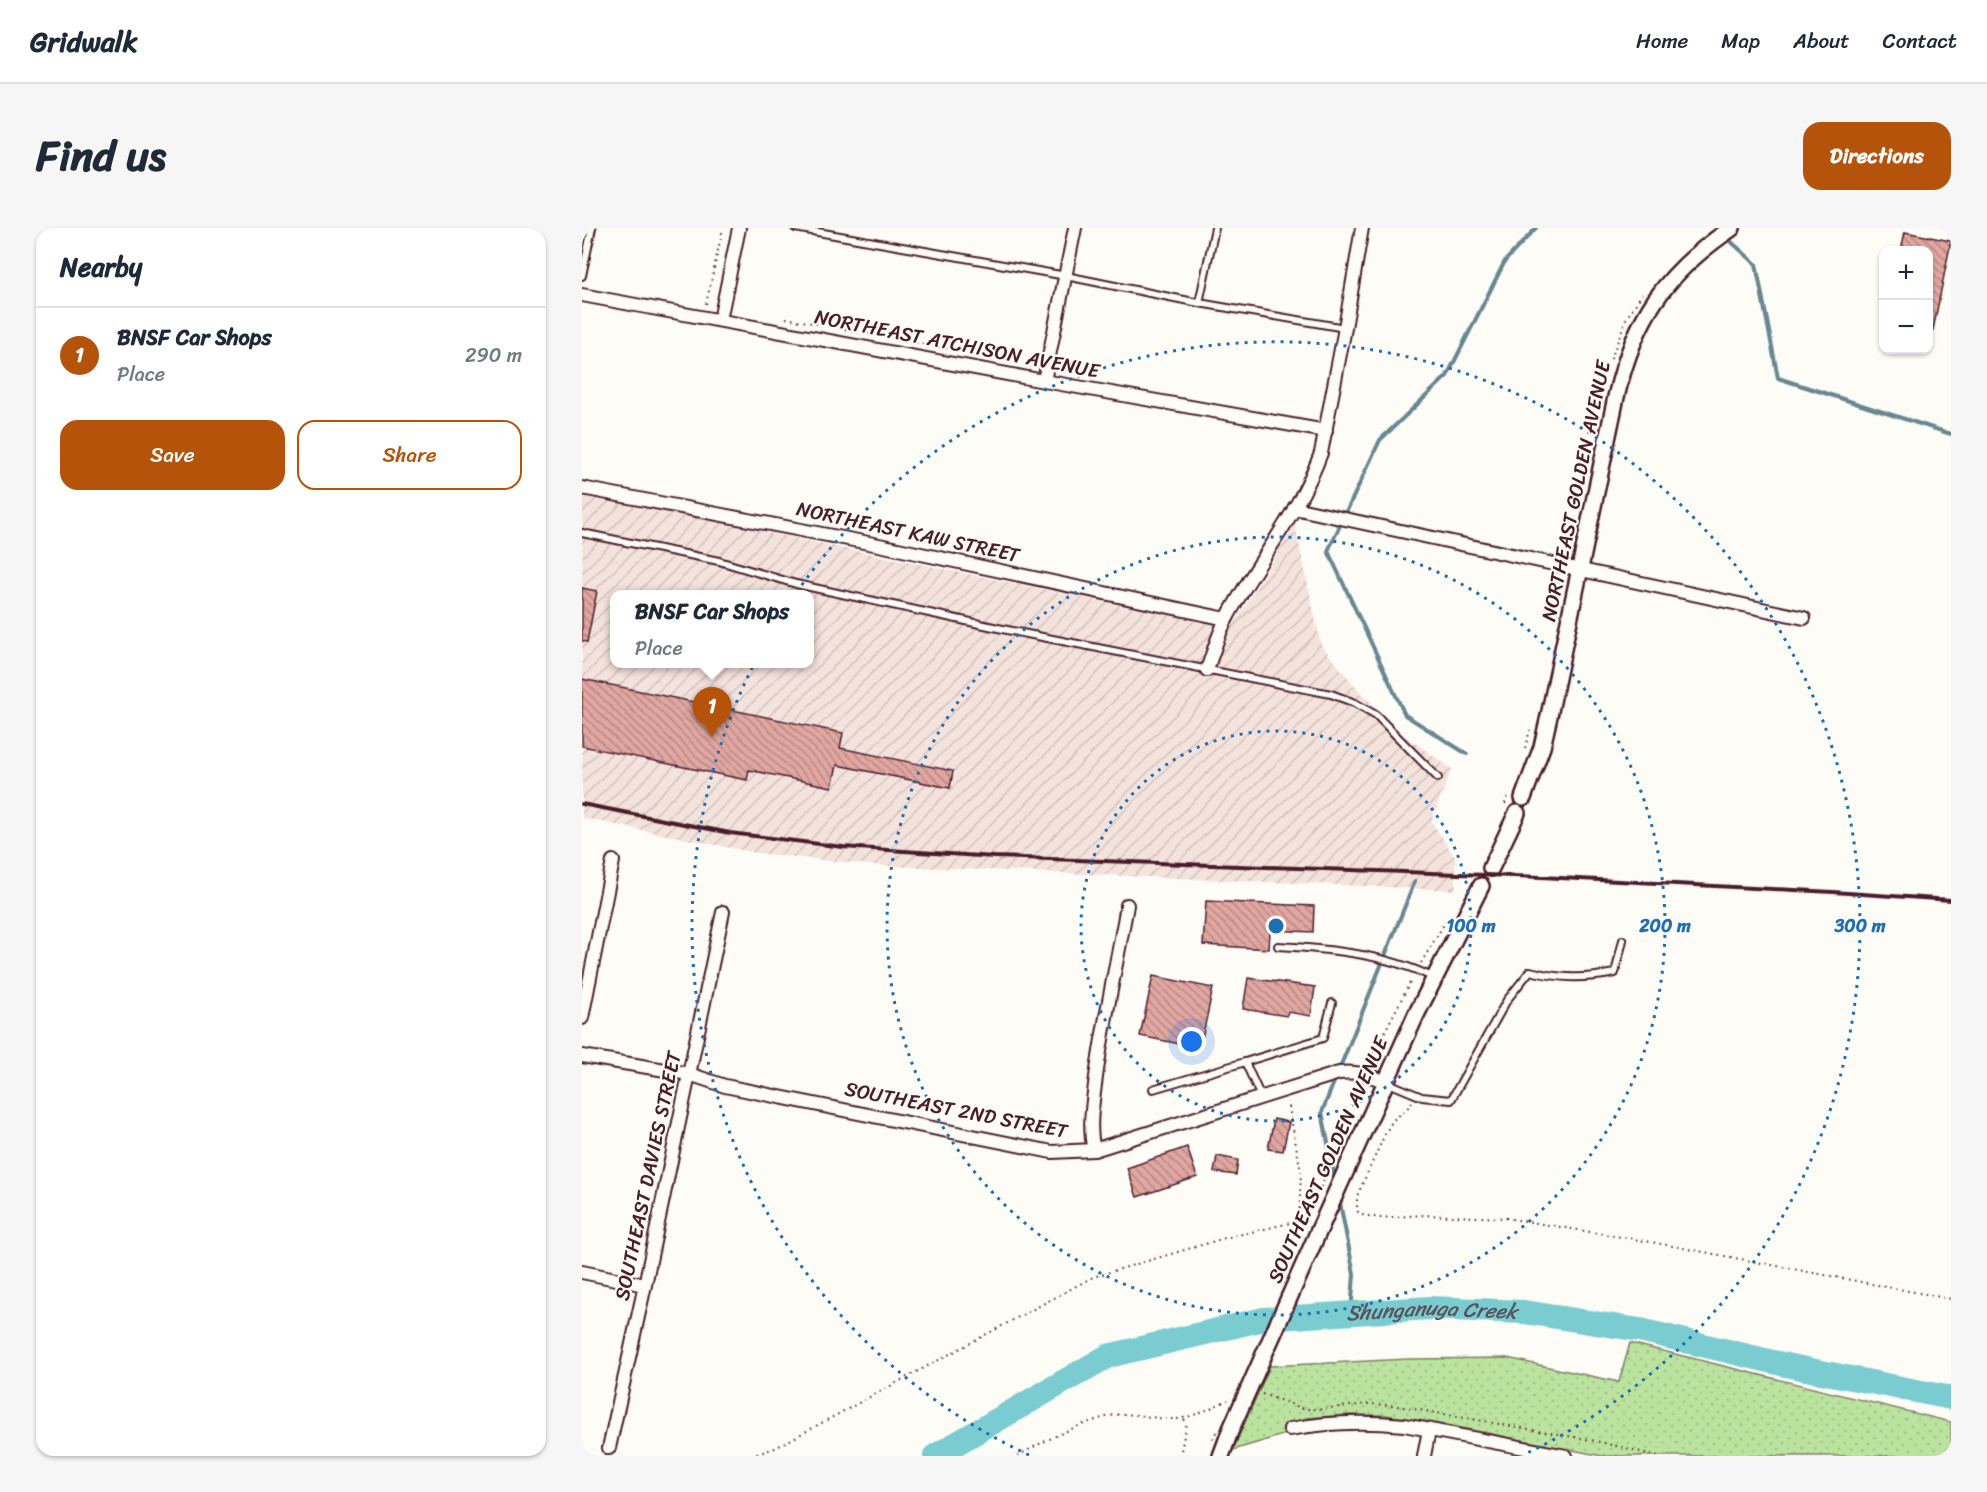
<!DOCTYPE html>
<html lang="en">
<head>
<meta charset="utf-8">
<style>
	:root { --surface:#fff; --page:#f6f6f7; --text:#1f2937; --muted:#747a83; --line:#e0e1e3; --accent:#b45309 }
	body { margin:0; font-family:Sriracha,sans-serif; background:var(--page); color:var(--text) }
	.controls { position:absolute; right:18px; top:18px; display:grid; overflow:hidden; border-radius:12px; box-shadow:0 2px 4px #0004 }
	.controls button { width:54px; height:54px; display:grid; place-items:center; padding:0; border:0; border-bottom:2px solid var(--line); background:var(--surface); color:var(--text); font:30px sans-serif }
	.you { position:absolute; left:610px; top:814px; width:21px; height:21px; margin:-15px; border:4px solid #fff; border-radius:50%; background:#1a73e8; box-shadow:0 0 0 9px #1a73e833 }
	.badge { display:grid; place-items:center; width:39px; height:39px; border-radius:50%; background:var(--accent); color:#fff; font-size:20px; font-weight:700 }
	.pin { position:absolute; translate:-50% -50px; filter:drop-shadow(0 2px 3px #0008) }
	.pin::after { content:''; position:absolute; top:32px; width:21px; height:18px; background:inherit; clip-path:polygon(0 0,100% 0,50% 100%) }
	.popup { position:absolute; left:28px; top:362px; width:204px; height:78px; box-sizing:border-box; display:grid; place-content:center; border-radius:12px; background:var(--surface); filter:drop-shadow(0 2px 4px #0005); font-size:20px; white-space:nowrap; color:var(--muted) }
	.popup b { font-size:22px; color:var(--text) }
	.popup::after { content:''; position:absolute; left:50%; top:100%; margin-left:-12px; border:12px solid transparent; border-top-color:var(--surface) }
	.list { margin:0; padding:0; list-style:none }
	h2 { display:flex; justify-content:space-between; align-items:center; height:78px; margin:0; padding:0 24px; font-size:26px }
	h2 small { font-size:20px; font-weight:400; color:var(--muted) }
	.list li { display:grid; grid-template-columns:39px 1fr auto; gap:18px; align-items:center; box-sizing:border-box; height:96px; padding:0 24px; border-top:2px solid var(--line) }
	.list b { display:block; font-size:22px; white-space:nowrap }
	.list p { margin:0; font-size:20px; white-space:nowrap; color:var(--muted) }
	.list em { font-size:20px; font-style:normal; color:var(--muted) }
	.actions { display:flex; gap:12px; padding:18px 24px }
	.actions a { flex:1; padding:14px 0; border:2px solid var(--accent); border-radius:18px; text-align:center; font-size:21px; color:var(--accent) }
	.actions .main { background:var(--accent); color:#fff }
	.map { position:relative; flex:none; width:1369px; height:1228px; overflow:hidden; border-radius:18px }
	header { display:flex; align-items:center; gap:36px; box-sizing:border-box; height:84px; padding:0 30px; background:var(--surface); border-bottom:2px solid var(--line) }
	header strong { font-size:28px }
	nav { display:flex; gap:33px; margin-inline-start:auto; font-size:21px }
	.intro { display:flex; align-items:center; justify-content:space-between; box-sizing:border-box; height:144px; padding:0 36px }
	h1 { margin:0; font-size:42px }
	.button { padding:15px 27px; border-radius:18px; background:var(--accent); color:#fff; font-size:21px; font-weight:700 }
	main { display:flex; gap:36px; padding:0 36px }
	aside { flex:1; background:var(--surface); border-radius:18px; box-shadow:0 2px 4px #0004 }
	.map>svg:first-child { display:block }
	.industrial { fill:url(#industrial-furrows); fill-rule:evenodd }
	.grass { fill:url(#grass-dots); stroke:#828165; stroke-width:1.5 }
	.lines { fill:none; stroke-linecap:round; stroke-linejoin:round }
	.stream { stroke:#67878f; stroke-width:4 }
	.river { stroke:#7accd1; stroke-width:24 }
	.building { fill:url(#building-back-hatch); stroke:#4a1f2b; stroke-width:1.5 }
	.service-casing { stroke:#4a1f2b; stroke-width:10 }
	.minor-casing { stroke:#4a1f2b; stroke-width:16 }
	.tertiary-casing { stroke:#4a1f2b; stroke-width:20 }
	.path { stroke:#4a1f2b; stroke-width:2; stroke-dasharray:1.5 4.5; stroke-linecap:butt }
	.service { stroke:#fdfcf7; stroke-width:6 }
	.minor { stroke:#fdfcf7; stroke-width:12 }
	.tertiary { stroke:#fdfcf7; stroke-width:15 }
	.rail { stroke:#4a1f2b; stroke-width:4 }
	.tertiary-bridge-casing { stroke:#4a1f2b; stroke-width:20; stroke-linecap:butt }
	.path-bridge { stroke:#4a1f2b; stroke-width:2; stroke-dasharray:1.5 4.5; stroke-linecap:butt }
	.tertiary-bridge { stroke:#fdfcf7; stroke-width:15 }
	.ring { fill:none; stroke:#1f6fb2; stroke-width:3; stroke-dasharray:3 6 }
	.labels { text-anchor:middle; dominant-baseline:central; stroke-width:4.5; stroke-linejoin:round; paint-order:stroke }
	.street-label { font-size:20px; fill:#4a1f2b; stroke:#fdfcf7 }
	.water-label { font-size:21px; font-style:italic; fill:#58535d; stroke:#fdfcf7 }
	.centre { fill:#1f6fb2; stroke:#fdfcf7; stroke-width:3 }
	.ring-label { font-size:18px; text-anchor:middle; font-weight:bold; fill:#1f6fb2; stroke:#fdfcf7; stroke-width:4.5; stroke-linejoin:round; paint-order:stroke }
</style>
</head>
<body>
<header>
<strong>Gridwalk</strong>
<nav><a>Home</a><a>Map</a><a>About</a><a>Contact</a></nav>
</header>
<div class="intro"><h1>Find us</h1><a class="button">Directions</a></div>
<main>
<aside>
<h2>Nearby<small></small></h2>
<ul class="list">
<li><span class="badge">1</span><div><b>BNSF Car Shops</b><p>Place</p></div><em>290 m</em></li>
</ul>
<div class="actions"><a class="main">Save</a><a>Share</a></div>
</aside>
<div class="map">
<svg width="1369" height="1228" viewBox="0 0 1369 1228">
	<defs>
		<pattern id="industrial-furrows" width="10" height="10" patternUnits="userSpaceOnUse" patternTransform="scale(1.5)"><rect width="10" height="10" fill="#f4e2dd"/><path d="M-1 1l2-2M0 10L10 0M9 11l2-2" fill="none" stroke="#d3c1be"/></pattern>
		<pattern id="grass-dots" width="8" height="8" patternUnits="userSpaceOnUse" patternTransform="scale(1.5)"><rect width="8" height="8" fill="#bbe39f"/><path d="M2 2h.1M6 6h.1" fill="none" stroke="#a2c289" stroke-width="1.8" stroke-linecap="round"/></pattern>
		<pattern id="building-back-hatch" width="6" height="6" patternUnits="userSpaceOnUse" patternTransform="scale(1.5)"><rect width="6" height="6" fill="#e0a6a1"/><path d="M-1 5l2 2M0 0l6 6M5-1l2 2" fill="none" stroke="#b88783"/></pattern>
	</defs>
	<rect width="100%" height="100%" fill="#fdfcf7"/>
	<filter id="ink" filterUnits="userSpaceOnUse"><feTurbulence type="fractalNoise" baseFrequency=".0167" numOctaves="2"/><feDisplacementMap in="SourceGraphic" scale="12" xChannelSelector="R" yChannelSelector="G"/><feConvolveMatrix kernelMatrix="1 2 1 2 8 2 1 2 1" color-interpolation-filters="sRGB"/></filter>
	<g filter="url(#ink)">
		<!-- industrial -->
		<path class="industrial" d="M0,266L633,397L655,391L713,297L739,417L778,464L823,508L870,541L849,593L873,629L874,662L286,637L174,625L0,590ZM33,366H228V436H33Z"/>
		<!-- grass -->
		<polygon class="grass" points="1048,1115 1369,1194 1369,1228 1020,1228 854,1195 804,1187 765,1187 724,1190 702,1197 704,1206 651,1222 688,1138 826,1131 925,1130 1037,1154"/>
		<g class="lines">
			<!-- stream -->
			<g class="stream">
				<polyline points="1144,9 1174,36 1196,150 1369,206"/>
				<polyline points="885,526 823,487 746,323 798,212 865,148 923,33 954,0"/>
				<polyline points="757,842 833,653"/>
				<polyline points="753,951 740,884 754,849"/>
				<polyline points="757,970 772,1046 769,1085"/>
			</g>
			<!-- river -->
			<path class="river" id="s1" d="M353,1228L526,1128L682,1091L847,1080L942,1084L1058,1102L1204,1137L1369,1170"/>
		</g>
		<!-- building -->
		<g class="building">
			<polygon points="1323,4 1369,13 1351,102 1347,101 1347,22 1319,22"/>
			<polygon points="0,360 15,363 5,414 0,413"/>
			<polygon points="0,451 261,505 258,520 371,543 368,560 255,537 250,559 167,542 165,552 0,518"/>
			<polygon points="624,673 732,678 731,704 688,702 687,721 621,717"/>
			<polygon points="571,748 631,760 618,820 558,808"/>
			<polygon points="666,750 733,759 729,788 706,784 705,788 661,781"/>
			<polygon points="692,891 707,894 701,923 686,921"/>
			<polygon points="605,919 615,949 555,969 545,940"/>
			<polygon points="635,928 656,932 654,947 632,944"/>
		</g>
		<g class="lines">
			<defs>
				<g id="service">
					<polyline points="213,0 484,48 617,75 763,100"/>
					<polyline points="0,48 10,0"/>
					<polyline points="617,75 633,0"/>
					<polyline points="0,305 137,333 214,356 430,403 749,466 773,475 794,487 856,550"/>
					<path d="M696,718C748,721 805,726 852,750"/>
					<polyline points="663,834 741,810 750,775"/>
					<path d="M804,854L840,869L869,872L925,772L948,743C979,751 1002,751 1033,745L1041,712"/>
					<polyline points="571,861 663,834 679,869"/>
				</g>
				<g id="minor">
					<polyline points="0,67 462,153 744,203"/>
					<polyline points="138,92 157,0"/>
					<polyline points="462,153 493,0"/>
					<polyline points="0,260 297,317 644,391"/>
					<polyline points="712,280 1222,390"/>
					<path d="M625,442C631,425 636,406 645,390C675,334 717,285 739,225L763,100L780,0"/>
					<polyline points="0,790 31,633"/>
					<path d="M0,828L107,846L143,858L470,924L512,922L757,845C774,843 788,847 804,854"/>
					<path d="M512,922C506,898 511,874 514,849C522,792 535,735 545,677"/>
					<polyline points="0,1044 63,1057"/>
					<path d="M708,1201C746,1194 783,1193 822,1197L984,1228"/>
					<polyline points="27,1220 63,1057 141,684"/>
					<polyline points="842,1228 847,1202"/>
				</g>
				<g id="tertiary">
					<path d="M941,570L960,519L967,488L1034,169C1053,89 1082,46 1150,0"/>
					<polyline points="909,640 935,585"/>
					<polyline points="738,1000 834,787 899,658"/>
					<polyline points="639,1228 649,1201"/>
				</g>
			</defs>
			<!-- service casing -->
			<use href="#service" class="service-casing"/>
			<!-- minor casing -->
			<use href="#minor" class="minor-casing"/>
			<!-- tertiary casing -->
			<use href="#tertiary" class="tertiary-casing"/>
			<!-- path -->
			<g class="path">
				<polyline points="124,76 141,0"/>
				<polyline points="204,90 389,125"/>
				<polyline points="1029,131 1044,91 1060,66"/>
				<polyline points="943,520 948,502"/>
				<polyline points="923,576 927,565"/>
				<polyline points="839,735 865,691"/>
				<polyline points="786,836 830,751"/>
				<polyline points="777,858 783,868"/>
				<polyline points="830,874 824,882 811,892 804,904 775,968 775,983 780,987 798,990 842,987 924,990 1069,1014 1369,1071"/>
				<polyline points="732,976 736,965 759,916"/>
				<polyline points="680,1166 723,1181 738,1181 786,1176 809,1177 1009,1212 1076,1228"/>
				<polyline points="169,1228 193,1220 511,1049 643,1010 717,993 719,944 706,874"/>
				<path d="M436,1228C461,1213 506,1191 534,1187C554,1184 574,1192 594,1191C613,1189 628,1180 646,1172"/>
				<polyline points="598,1228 604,1198 602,1190"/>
			</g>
			<!-- service -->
			<use href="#service" class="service"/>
			<!-- minor -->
			<use href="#minor" class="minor"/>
			<!-- tertiary -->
			<use href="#tertiary" class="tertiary"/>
			<!-- rail -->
			<polyline class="rail" points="0,576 148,605 261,619 413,629 959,649 1251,664 1369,672"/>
			<defs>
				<polyline id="tertiary-bridge" points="649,1201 738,1000"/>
			</defs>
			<!-- tertiary-bridge casing -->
			<use href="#tertiary-bridge" class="tertiary-bridge-casing"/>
			<!-- path-bridge -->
			<polyline class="path-bridge" points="631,1211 635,1202"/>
			<!-- tertiary-bridge -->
			<use href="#tertiary-bridge" class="tertiary-bridge"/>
		</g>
	</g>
	<!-- distance rings -->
	<g class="ring">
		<circle cx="694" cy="698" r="195"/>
		<circle cx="694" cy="698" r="389"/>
		<path d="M447 1227A584 584 0 1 1 941 1227"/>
	</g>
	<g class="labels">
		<!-- street labels -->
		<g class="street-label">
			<text transform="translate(375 116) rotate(11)">NORTHEAST ATCHISON AVENUE</text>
			<text transform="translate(994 263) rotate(-78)">NORTHEAST GOLDEN AVENUE</text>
			<text transform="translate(326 304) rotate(12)">NORTHEAST KAW STREET</text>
			<text transform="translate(374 882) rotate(11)">SOUTHEAST 2ND STREET</text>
			<text transform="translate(746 932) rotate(-66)">SOUTHEAST GOLDEN AVENUE</text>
			<text transform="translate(66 948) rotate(-78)">SOUTHEAST DAVIES STREET</text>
		</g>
		<!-- water labels -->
		<g class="water-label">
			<text stroke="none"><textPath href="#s1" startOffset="528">Shunganuga Creek</textPath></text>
		</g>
	</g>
	<circle cx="694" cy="698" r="9" class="centre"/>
	<g class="ring-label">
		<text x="889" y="704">100 m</text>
		<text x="1083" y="704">200 m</text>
		<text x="1278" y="704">300 m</text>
	</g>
</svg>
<div class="controls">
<button>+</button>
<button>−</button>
</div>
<div class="you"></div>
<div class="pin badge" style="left:130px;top:509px">1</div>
<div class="popup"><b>BNSF Car Shops</b>Place</div>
</div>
</main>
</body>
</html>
